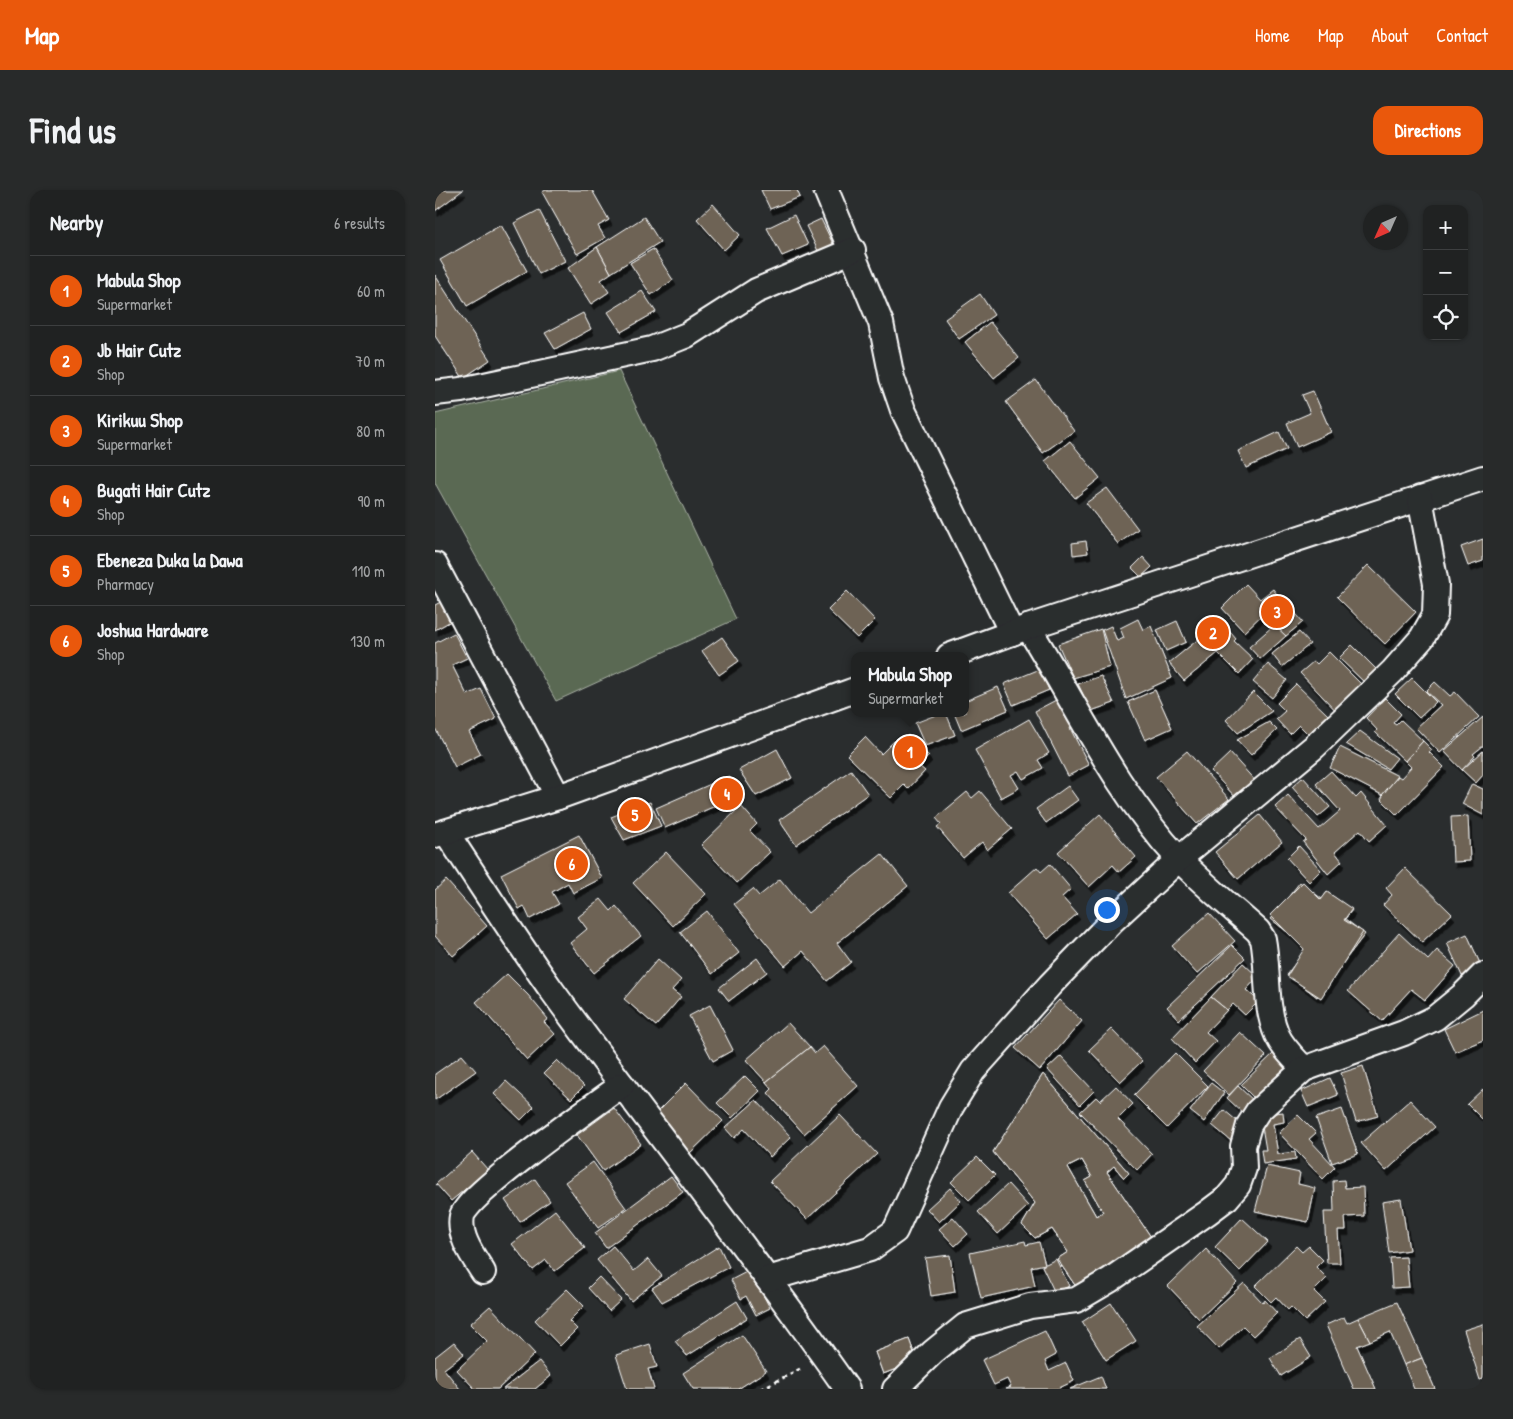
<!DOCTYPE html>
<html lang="en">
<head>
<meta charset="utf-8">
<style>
	:root { --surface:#202222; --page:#282a2a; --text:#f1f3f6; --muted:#a2a4a5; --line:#3d3f40; --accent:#ea580c }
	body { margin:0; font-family:"Patrick Hand",sans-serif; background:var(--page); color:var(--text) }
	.controls { position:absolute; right:15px; top:15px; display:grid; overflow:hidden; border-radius:10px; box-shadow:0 1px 4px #0004 }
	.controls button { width:45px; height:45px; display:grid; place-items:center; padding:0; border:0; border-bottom:1px solid var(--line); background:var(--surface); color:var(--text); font:25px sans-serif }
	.compass { position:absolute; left:928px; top:15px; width:45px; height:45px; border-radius:50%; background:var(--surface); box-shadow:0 1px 4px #0004; rotate:225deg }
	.you { position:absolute; left:671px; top:719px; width:18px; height:18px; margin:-12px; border:4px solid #fff; border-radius:50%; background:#1a73e8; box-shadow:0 0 0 8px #1a73e833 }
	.badge { display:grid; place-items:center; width:32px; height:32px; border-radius:50%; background:var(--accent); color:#fff; font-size:16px; font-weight:700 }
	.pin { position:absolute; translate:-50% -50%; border:2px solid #fff; box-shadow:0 1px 5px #0006 }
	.popup { position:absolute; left:416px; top:462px; width:118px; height:65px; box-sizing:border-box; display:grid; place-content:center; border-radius:10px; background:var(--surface); filter:drop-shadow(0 1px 4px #0005); font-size:16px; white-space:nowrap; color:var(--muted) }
	.popup b { font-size:19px; color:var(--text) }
	.popup::after { content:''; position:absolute; left:50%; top:100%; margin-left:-10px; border:10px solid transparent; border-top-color:var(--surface) }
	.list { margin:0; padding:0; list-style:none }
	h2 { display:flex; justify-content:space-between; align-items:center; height:65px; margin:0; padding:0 20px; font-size:21px }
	h2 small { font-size:16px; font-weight:400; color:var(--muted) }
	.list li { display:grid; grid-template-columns:32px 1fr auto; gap:15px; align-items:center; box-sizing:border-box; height:70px; padding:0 20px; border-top:1px solid var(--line) }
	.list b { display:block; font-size:19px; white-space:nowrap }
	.list p { margin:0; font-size:16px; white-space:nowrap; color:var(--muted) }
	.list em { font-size:16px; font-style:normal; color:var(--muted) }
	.icon { flex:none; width:28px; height:28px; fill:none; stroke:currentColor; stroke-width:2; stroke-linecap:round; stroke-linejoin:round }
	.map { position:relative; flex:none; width:1048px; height:1199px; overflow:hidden; border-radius:15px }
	header { display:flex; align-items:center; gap:30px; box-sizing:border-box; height:70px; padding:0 25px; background:var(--accent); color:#fff }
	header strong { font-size:24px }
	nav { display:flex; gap:28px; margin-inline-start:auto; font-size:18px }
	.intro { display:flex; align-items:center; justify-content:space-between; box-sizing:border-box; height:120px; padding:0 30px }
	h1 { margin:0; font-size:35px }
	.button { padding:12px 22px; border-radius:15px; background:var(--accent); color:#fff; font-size:18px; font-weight:700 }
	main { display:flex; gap:30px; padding:0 30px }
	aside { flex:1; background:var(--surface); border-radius:15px; box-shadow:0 1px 4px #0004 }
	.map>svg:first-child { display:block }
	.green { fill:#5a6952; stroke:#acb4a8 }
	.building { fill:#6e6455; stroke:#fff; fill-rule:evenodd; filter:url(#shadow) }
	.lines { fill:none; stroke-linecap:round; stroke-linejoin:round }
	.minor-casing { stroke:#fff; stroke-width:28 }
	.path { stroke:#fff; stroke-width:3; stroke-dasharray:4 4; stroke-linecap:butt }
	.minor { stroke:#2a2d2e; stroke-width:24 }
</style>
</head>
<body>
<header>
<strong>Map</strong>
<nav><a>Home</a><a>Map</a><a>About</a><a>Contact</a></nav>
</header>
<div class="intro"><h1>Find us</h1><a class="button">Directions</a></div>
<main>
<aside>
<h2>Nearby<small>6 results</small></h2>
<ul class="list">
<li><span class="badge">1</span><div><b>Mabula Shop</b><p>Supermarket</p></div><em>60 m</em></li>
<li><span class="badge">2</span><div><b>Jb Hair Cutz</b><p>Shop</p></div><em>70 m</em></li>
<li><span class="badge">3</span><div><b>Kirikuu Shop</b><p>Supermarket</p></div><em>80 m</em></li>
<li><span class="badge">4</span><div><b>Bugati Hair Cutz</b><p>Shop</p></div><em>90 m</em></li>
<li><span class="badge">5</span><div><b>Ebeneza Duka la Dawa</b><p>Pharmacy</p></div><em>110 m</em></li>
<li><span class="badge">6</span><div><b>Joshua Hardware</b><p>Shop</p></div><em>130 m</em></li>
</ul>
</aside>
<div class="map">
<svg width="1048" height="1199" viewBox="0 0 1048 1199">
	<defs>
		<filter id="shadow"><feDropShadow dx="3" dy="5.5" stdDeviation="0" flood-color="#0009"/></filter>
	</defs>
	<rect width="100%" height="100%" fill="#2a2d2e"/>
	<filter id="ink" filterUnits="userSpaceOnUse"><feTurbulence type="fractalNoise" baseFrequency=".02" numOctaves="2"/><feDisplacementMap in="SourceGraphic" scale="10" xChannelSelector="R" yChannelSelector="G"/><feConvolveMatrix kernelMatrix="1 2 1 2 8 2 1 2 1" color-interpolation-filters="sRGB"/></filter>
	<g filter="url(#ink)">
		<!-- green -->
		<polygon class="green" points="184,181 301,429 121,511 0,293 0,224"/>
		<!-- building -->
		<g class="building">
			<polygon points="0,0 28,0 0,21"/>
			<polygon points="111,0 157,0 174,30 163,36 170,48 142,64 107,2"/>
			<polygon points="326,0 362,0 365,7 335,19"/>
			<polygon points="278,14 305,45 289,60 262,29"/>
			<polygon points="104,20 130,71 104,84 79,33"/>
			<polygon points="359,25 373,55 347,66 332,38"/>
			<polygon points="209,27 225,52 176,83 162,57"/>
			<polygon points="386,29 399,56 384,63 371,36"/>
			<polygon points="66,35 92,81 32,116 5,70"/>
			<polygon points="162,57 176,83 166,90 174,102 156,114 133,78"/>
			<polygon points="218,59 238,90 216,105 195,73"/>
			<polygon points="0,85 55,170 28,188 0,146"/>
			<polygon points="207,101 221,122 186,142 173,122"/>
			<polygon points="545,104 559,125 524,149 510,129"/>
			<polygon points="148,123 156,139 120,159 110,143"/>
			<polygon points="555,132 584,168 559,188 530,152"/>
			<polygon points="601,190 639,241 608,263 571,212"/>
			<polygon points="878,201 896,242 862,257 852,233 875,223 867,205"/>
			<polygon points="844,242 852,259 811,278 803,261"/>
			<polygon points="635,251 665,288 640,308 610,271"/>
			<polygon points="672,298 703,339 683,354 651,313"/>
			<polygon points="1048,349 1048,371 1033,376 1026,357"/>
			<polygon points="651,351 653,363 638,365 637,353"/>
			<polygon points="708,367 717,377 706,387 697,378"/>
			<polygon points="933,375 981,422 950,454 902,407"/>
			<polygon points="811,394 825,409 838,399 855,421 857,419 868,432 851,446 839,435 841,434 831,421 809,442 787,418"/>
			<polygon points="412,401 440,430 422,448 393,420"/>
			<polygon points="13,408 23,427 0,440 0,415"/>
			<polygon points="703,429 708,440 716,436 737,488 691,509 667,440 676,436 682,451 689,448 685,438"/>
			<polygon points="742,431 751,452 731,461 722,440"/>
			<polygon points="786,431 801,449 799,451 818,469 804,484 783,463 749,491 734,473"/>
			<polygon points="839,435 851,446 825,469 814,457"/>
			<polygon points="666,439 675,477 638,488 623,454"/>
			<polygon points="864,442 875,454 847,477 837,464"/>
			<polygon points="19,443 32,468 17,475 32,505 46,499 61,529 34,542 46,564 20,577 0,538 0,453"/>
			<polygon points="287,447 304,471 284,485 267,461"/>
			<polygon points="917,455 942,480 929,492 904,468"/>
			<polygon points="894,462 933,501 907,527 865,483 879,471 882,474"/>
			<polygon points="833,474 852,490 837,508 818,492"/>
			<polygon points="605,479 614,500 578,515 569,494"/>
			<polygon points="666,486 679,513 656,521 643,494"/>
			<polygon points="977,488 1001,512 984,528 960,504"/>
			<polygon points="1000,492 1015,506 1020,502 1044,527 1005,563 981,538 1006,515 991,501"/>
			<polygon points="861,494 893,525 873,544 864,535 855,544 841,529 850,521 842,513"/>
			<polygon points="563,497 573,520 526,540 519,523 530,523 530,511"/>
			<polygon points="720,500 737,538 710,550 693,512"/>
			<polygon points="818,502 837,521 803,543 791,530"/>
			<polygon points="950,508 966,524 958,533 961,535 966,530 988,551 970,571 940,542 942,540 931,528"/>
			<polygon points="621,510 624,515 630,512 642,535 635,538 654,575 633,586 600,521"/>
			<polygon points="506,523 511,523 520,545 490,556 480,533"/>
			<polygon points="1048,527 1048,556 1038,564 1040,566 1027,580 1009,561"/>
			<polygon points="594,529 614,563 603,570 608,578 588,589 583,581 576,585 584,598 566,608 540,560"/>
			<polygon points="834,532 842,540 816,565 802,550"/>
			<polygon points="925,541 962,568 953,579 911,554"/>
			<polygon points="473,545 494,566 484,576 490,581 473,599 469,595 456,608 412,565 430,547 446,564 459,551 463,555"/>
			<polygon points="988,551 997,560 994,562 1009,577 962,625 946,609 948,606 947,605 963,586 966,588 976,577 970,571"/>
			<polygon points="905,557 963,586 947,605 895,578"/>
			<polygon points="342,559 357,588 321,606 304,580"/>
			<polygon points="752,561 794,609 762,634 721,587"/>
			<polygon points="1048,561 1048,585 1041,593 1027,580"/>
			<polygon points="795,563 823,594 804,611 776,581"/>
			<polygon points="416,580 433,604 361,655 344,630"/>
			<polygon points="896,581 921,608 926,603 952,635 934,651 925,640 900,662 907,671 893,684 868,652 871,650 840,617 853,605 884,639 905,621 881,594"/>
			<polygon points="294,586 303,606 230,638 221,618"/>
			<polygon points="868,587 895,617 883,627 857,597"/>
			<polygon points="1037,594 1048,599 1048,625 1027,614"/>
			<polygon points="633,596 643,610 611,633 601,619"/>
			<polygon points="545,601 577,639 552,660 547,652 528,668 502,637 506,634 501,628 532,602 537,608"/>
			<polygon points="215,612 226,636 189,650 176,627"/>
			<polygon points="306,616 322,634 315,641 335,662 302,693 266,655"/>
			<polygon points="665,624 701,667 684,682 678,675 654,697 623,662"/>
			<polygon points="825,625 847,652 803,689 780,662"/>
			<polygon points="1033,626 1035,671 1018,672 1016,627"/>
			<polygon points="144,645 167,688 138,703 133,693 117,702 124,714 95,729 89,716 84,719 66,684"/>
			<polygon points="864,656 886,680 874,692 852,668"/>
			<polygon points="231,662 271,704 238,736 198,693"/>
			<polygon points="447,664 473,696 402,753 416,772 392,791 368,761 350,776 299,714 318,699 324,706 345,689 373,723"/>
			<polygon points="615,674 636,699 627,707 642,724 613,749 573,703 602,677 606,682"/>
			<polygon points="970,678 1017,724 987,752 948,715 957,705 951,698"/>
			<polygon points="11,690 52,736 18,766 0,746 0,700"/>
			<polygon points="865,692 887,709 892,702 917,720 910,729 930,744 882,807 852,784 872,758 836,729"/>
			<polygon points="868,692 886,710 892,702 917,719 909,730 928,742 886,808 852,786 869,759 835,725"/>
			<polygon points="166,709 176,721 181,716 206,746 159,783 135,753 152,739 143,727"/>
			<polygon points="272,721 304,763 277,784 245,742"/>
			<polygon points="774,723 800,751 762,784 737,756"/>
			<polygon points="964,743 993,770 1002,760 1020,776 990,810 976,799 947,831 913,801"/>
			<polygon points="1032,744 1047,778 1027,786 1012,753"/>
			<polygon points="797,755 810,768 744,830 732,817"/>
			<polygon points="322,768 332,782 294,811 284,798"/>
			<polygon points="223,769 246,790 237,800 246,807 221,836 189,809"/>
			<polygon points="808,773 823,787 811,800 824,811 810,825 798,814 792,820 776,807"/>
			<polygon points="72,784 93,805 113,829 109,832 120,844 92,870 41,812"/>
			<polygon points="776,807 792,820 771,842 781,851 760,873 737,848"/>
			<polygon points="624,810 647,831 605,880 580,858"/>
			<polygon points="275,815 298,860 278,871 254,826"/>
			<polygon points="1048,820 1048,850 1020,862 1009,839"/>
			<polygon points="353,833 375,857 331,892 311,870"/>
			<polygon points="676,839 707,871 685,892 654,860"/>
			<polygon points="805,842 831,866 794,905 768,881"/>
			<polygon points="388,856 423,896 369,944 333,903 337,899 331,892 375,857 380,863"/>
			<polygon points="842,860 860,879 825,914 806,895"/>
			<polygon points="740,863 773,896 732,938 699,905"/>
			<polygon points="27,865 41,881 0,910 0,884"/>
			<polygon points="626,866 659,901 645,915 612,879"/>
			<polygon points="122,870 149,896 136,909 109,883"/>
			<polygon points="928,876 943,926 921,932 906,883"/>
			<path d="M608,884L694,983L689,988L679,976L672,982L716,1047L642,1098L622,1069L633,1062L617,1039L600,1048L587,1035L600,1013L558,962ZM647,970L657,987L650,991L668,1022L661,1026L633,977Z"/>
			<path d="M608,884L694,983L689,988L679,976L672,982L716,1047L642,1098L622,1069L633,1062L617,1039L600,1048L587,1035L600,1013L558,962ZM647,970L657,987L650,991L668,1022L661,1026L633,977Z"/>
			<polygon points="310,886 325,901 297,928 282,913"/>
			<polygon points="895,888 903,905 873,917 866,901"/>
			<polygon points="71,891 99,917 86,930 59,904"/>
			<polygon points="251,893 288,931 255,963 218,926"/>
			<polygon points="776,893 789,903 769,932 755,921"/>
			<polygon points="681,896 698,914 683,929 717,964 702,980 645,922 661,907 665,911"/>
			<polygon points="803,896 820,912 809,924 792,908"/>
			<polygon points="1048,899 1048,930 1032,914"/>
			<polygon points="321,910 356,947 335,967 309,939 299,948 290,938"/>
			<polygon points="975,910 1000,937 951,981 926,953"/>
			<polygon points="179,918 206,954 168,981 142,945"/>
			<polygon points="907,919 923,964 897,973 881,928"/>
			<polygon points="789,920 808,936 796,951 777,935"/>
			<polygon points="848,922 849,932 838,934 843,964 860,962 861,969 828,974 826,960 831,960 825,925"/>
			<polygon points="405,925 442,964 372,1029 335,991"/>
			<polygon points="863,925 881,943 874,949 900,977 888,989 844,943"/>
			<polygon points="37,962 53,980 16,1011 1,994"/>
			<polygon points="542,967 560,985 534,1010 516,992"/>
			<polygon points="158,972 191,1018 163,1038 130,992"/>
			<polygon points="832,976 865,983 863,994 880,998 873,1032 820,1021"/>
			<polygon points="236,986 248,1002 171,1058 160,1043"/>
			<polygon points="100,989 115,1011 85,1032 70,1010"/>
			<polygon points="909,990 910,998 928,997 929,1026 910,1027 911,1040 903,1040 905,1073 892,1073 889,1022 899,1022 898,991"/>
			<polygon points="573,994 593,1016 563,1044 543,1022"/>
			<polygon points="515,998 526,1011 504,1032 492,1019"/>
			<polygon points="966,1009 974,1060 954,1063 947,1012"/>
			<polygon points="120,1020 150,1058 120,1081 111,1070 98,1080 77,1054"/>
			<polygon points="518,1027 533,1044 520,1056 504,1039"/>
			<polygon points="807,1028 833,1052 805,1081 780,1057"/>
			<polygon points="590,1051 591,1055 604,1052 610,1074 596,1077 600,1096 546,1108 535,1063"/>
			<polygon points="178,1056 199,1081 213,1069 227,1086 196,1111 162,1070"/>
			<polygon points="284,1056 294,1077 227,1112 217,1098"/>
			<polygon points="861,1056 867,1062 874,1056 888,1070 881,1077 892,1088 879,1101 890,1112 870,1131 856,1117 853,1120 841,1107 836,1112 820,1096"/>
			<polygon points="771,1059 802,1093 764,1129 733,1096"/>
			<polygon points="515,1065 520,1102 496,1106 490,1068"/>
			<polygon points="971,1067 974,1097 957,1098 955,1068"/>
			<polygon points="621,1069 634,1096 620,1103 607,1076"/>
			<polygon points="315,1080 335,1118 321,1125 311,1106 306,1109 296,1090"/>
			<polygon points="164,1087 186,1110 174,1121 153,1098"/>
			<polygon points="809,1093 828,1113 830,1110 842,1123 818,1146 808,1136 784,1159 762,1136"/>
			<polygon points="132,1099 149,1116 134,1131 142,1139 125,1156 100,1130"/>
			<polygon points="302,1111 312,1128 252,1166 240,1151"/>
			<polygon points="962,1112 987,1168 969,1175 955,1142 935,1151 923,1128"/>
			<polygon points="676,1113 701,1151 671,1170 647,1132"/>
			<polygon points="55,1116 100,1164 63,1199 40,1199 22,1180 52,1151 35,1134"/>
			<polygon points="909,1127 912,1133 923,1128 935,1151 922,1156 941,1199 919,1199 891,1135"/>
			<polygon points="1048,1134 1048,1189 1045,1190 1029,1140"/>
			<polygon points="610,1141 621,1165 610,1171 614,1181 631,1173 639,1191 622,1199 571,1199 576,1197 572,1189 559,1195 547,1170"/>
			<polygon points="307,1145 331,1181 303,1199 258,1199 248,1183"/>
			<polygon points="474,1149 482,1171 448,1184 440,1162"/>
			<polygon points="474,1149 482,1171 448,1184 440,1162"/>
			<polygon points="865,1149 876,1167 846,1186 835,1168"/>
			<polygon points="19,1152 29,1164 9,1179 25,1199 2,1199 0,1196 0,1167"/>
			<polygon points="215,1154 222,1177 213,1179 219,1199 192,1199 181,1165"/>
			<polygon points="987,1168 1000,1199 979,1199 969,1175"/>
			<polygon points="104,1171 116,1186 100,1199 68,1199"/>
			<polygon points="666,1186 671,1199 635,1199"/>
		</g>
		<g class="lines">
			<defs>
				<g id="minor">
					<polyline points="391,0 446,133 457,188 468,220 577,443"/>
					<polyline points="0,203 26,200 217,159 252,145 321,101 418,60"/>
					<polyline points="0,375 123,607"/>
					<path d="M593,437C641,514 681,602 744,669C769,695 797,718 823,741L828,749C834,780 829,815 842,845C848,858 859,868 869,879"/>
					<polyline points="514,466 593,437 1048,288"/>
					<path d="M11,642C46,695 81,750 118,802C215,935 318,1064 412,1199"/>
					<polyline points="0,645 123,607 420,500"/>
					<path d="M48,1082C38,1066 23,1046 27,1026C31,1005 162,913 187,895"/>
					<polyline points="333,1089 435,1059 460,1041 516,917 538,881 615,795 677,731 744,669 879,557 958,481 987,448 1000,425 1001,394 985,308"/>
					<polyline points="460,1199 498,1162 530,1136 595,1116 641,1110 675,1090 772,1023 792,1008 803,995 809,978 808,956 814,935 823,921 869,879 969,843 1000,828 1028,805 1048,785"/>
				</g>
			</defs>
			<!-- minor casing -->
			<use href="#minor" class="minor-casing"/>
			<!-- path -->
			<polyline class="path" points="326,1199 365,1179"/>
			<!-- minor -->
			<use href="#minor" class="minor"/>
		</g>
	</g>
</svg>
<div class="controls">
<button>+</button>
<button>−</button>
<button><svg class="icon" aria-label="locate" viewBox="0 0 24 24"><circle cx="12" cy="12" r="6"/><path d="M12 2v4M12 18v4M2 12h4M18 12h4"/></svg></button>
</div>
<svg class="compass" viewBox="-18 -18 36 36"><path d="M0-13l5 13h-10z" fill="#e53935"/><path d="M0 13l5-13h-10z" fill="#a2a4a5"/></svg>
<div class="you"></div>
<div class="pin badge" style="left:475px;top:562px">1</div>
<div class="popup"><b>Mabula Shop</b>Supermarket</div>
<div class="pin badge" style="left:778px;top:443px">2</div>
<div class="pin badge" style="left:842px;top:422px">3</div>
<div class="pin badge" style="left:292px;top:604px">4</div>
<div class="pin badge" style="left:200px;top:625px">5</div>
<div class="pin badge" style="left:137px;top:674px">6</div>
</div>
</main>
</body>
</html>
